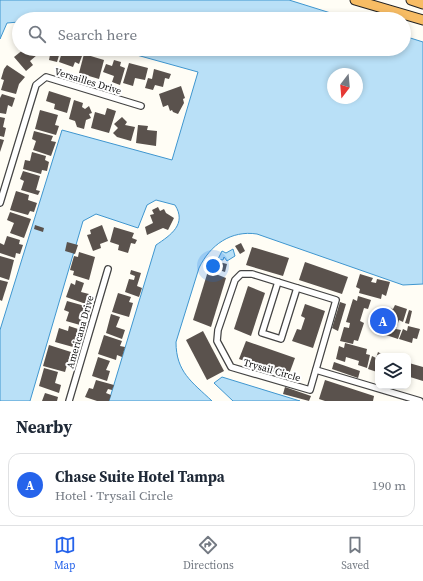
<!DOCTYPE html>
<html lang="en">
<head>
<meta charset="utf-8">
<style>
	:root { --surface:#fff; --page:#f2f2f3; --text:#1f2937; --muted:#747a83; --line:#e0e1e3; --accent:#2563eb }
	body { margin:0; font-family:"Source Serif 4",serif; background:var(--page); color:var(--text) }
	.controls { position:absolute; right:12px; bottom:12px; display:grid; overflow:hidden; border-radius:8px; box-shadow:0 2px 6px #0003 }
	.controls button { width:36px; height:36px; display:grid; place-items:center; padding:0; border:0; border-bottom:1px solid var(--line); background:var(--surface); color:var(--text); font:20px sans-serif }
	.compass { position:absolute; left:327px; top:68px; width:36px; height:36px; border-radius:50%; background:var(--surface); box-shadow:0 2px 6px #0003; rotate:196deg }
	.you { position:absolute; left:213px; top:266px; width:14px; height:14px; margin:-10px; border:3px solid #fff; border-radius:50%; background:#1a73e8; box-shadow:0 0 0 6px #1a73e833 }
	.badge { display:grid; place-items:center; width:26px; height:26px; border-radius:50%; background:var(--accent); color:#fff; font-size:13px; font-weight:700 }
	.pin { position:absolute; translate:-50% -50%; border:2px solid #fff; box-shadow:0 1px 4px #0006 }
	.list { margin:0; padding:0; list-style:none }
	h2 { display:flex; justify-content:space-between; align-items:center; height:52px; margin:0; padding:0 16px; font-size:17px }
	h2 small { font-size:13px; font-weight:400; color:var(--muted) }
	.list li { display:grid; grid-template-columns:26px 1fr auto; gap:12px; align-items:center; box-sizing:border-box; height:64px; margin:0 8px 8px; padding:0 8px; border:1px solid var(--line); border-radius:12px }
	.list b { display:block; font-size:15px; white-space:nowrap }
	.list p { margin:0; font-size:13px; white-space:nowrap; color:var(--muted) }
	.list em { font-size:13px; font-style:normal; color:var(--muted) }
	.icon { flex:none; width:22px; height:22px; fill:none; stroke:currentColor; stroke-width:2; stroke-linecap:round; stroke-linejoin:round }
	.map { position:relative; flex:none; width:423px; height:401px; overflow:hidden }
	.search { position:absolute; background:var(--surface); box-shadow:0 2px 6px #0003; left:12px; right:12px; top:12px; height:44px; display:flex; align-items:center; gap:10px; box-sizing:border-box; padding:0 14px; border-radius:22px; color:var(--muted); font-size:15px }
	.sheet { height:124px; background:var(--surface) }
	nav { display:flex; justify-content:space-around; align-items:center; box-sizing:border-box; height:56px; border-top:1px solid var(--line); background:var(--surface); font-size:11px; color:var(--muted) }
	nav a { display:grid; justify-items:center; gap:2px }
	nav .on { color:var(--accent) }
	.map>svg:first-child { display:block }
	.water { fill:#b9e0f7; stroke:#3f96cf; fill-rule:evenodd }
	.building { fill:#5a524d }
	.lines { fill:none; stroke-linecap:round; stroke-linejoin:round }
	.minor-casing { stroke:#444; stroke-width:8 }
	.trunk-casing { stroke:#222; stroke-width:11 }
	.minor { stroke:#fff; stroke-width:5.5 }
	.trunk { stroke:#f7bc64; stroke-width:9 }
	.labels { text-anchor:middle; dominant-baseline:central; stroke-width:4; stroke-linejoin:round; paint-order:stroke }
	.street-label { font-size:10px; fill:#111; stroke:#fff }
</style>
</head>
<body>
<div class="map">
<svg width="423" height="401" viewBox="0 0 423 401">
	<rect width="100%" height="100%" fill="#fffdf5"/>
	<!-- water -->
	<g class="water">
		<polygon points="0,0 289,0 350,19 19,19 19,22 7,23 0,39"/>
		<path d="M404,36L423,42V284L403,285L257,234C231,230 210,245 199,268L176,342C176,372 192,382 212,401H109L156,245C171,235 187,224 175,205L156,200L147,205L138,228L96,214L83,221L30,401H0V330L62,130L172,160L198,72L115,49H404ZM333,74H357V98H333Z"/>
		<polygon points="233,249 235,256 227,261 224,257 223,260 218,259 222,251 226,253"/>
		<polygon points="222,377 300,401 233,401 214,383"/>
	</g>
	<!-- building -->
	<g class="building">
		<polygon points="24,49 32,49 37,55 30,61 33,65 26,71 14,57"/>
		<polygon points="39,49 61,49 57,62 49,60 50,55 38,52"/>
		<polygon points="63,49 78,50 77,54 82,56 79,64 75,62 73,67 59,62"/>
		<polygon points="84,54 104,60 99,79 79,73"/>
		<polygon points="114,60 121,62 120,66 125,68 120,85 112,82 114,76 103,72 106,64 112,66"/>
		<polygon points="129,63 148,68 145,80 135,78 133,86 123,83"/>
		<polygon points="7,65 25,77 19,84 16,94 1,90 4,80 1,79 4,69"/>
		<polygon points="154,69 171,74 169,79 165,78 163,87 155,85 153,90 145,88 148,78 152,79"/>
		<polygon points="181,86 185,98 183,99 184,103 178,114 173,112 172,110 170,111 168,105 163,107 159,94"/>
		<polygon points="49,91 71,98 67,113 54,109 55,104 46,101"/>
		<polygon points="2,94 15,98 12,107 8,105 6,114 0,113 0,98"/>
		<polygon points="74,100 83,103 82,107 85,109 89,106 92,113 89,114 91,118 86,120 84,129 77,127 75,121 69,119"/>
		<polygon points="107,108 116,111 109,133 91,128 95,112 105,115"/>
		<polygon points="40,110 58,115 55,125 59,126 56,135 35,129"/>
		<polygon points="0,117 5,118 3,127 6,128 4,137 0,136"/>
		<polygon points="122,117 127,122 125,125 135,127 131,141 117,137 113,133 118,128 114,124"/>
		<polygon points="138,125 148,126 147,130 157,131 156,146 136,143"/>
		<polygon points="34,131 53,136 51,141 56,142 51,156 33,150 36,141 32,139"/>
		<polygon points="0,139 4,140 0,152"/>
		<polygon points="32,152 46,156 45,160 49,162 47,171 42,170 41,174 23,169 25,160 30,161"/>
		<polygon points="23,171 40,176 36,190 40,191 38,195 21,190 24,181 20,179"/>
		<polygon points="16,191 29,195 28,200 37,203 34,212 30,211 28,215 10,210"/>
		<polygon points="158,207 160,211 164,209 166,213 174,218 168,230 163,228 147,235 145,227 153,223 150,215 154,214 152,210"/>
		<polygon points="10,212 31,219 24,238 10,233 14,223 7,220"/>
		<polygon points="35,225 44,228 43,232 34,229"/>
		<polygon points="102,225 108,241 100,244 101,248 93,251 87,235 91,234 90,230"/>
		<polygon points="114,227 134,233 132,238 137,240 135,244 131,243 128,253 118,250 119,245 110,242"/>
		<polygon points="7,236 20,240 19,244 23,245 20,254 16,253 15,258 0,253 0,243 4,245"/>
		<polygon points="67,242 78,245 75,254 65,251"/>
		<polygon points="241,243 245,251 240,254 235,246"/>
		<polygon points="252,247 289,258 283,276 246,265"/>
		<polygon points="79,252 95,257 89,280 73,275 74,271 70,270 74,256 78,257"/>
		<polygon points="0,256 14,260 9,280 0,277"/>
		<polygon points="215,261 227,264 225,272 213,268"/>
		<polygon points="305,262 348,277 342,294 299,280"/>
		<polygon points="131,270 141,273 137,286 142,288 139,297 125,292 129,279 134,280 135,276 130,274"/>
		<polygon points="208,271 226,278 211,327 193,320"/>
		<polygon points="360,274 373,278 371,282 376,283 377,279 390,282 386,296 382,294 381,299 359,293 360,289 356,287"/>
		<polygon points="0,280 8,282 2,301 0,300"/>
		<polygon points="76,280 84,283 81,292 89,294 86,304 66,297 71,283 75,285"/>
		<polygon points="248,286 265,293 251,336 234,329"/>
		<polygon points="118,293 131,297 129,302 133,303 129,317 112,312"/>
		<polygon points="358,296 371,300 368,309 364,308 360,321 364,323 358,341 354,340 353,344 340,341 344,327 349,328 350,323 346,322 353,299 357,301"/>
		<polygon points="67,301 85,306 80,325 66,321 69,312 64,310"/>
		<polygon points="340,302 346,304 338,331 332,328"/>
		<polygon points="305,304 325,311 313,348 292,341 297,329 301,330 305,318 301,316"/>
		<polygon points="395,305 407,309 403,322 399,320 396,329 401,330 398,339 386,335 387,331 383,329 389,308 393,309"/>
		<polygon points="409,310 412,311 409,324 405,323"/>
		<polygon points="111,314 120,317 116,327 125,330 122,339 106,333"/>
		<polygon points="69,326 78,329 73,347 55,342 59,328 68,331"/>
		<polygon points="408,326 420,329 417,339 413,338 412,343 399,339 403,329 407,331"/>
		<polygon points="203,331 224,371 207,380 186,340"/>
		<polygon points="104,335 122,341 120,346 125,347 122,357 117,355 116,360 98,354"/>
		<polygon points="246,341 295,358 288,377 239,359"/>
		<polygon points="345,343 367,349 366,354 370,355 367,368 358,365 359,361 346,357 345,362 336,359 339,346 344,348"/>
		<polygon points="49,345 71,352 65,372 43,366"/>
		<polygon points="378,352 385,356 378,356 377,372 368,369 372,356 376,358"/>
		<polygon points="98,357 110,361 106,370 110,371 107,381 92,376"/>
		<polygon points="334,362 360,371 358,378 332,369"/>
		<polygon points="409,363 423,367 423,381 410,377 408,382"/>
		<polygon points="44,368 58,372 55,383 61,385 59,393 39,386"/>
		<polygon points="96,380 114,385 112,390 108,389 106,393 111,395 109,401 97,401 85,397 89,388 93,389"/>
		<polygon points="325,380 374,396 373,401 325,401 319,399"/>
		<polygon points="285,387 311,396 309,401 283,394"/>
		<polygon points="45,393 58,397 57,401 42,401"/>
	</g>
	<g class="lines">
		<defs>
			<g id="minor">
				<polyline points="0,203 36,85 46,77 141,106"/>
				<polygon points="241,274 252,274 336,300 310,390 231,367 217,341 218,330 235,280"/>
				<polyline points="278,282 262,333 281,339 297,288"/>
				<polyline points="316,370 420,401"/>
				<polyline points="69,401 108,269"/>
			</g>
			<g id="trunk">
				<polyline points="355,0 423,20"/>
				<polyline points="411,0 423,4"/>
			</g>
		</defs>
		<!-- minor casing -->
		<use href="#minor" class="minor-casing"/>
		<!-- trunk casing -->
		<use href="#trunk" class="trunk-casing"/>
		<!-- minor -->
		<use href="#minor" class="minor"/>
		<!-- trunk -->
		<use href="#trunk" class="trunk"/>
	</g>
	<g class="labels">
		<!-- street labels -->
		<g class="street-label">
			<text transform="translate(88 81) rotate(17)">Versailles Drive</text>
			<text transform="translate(80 332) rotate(-74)">Americana Drive</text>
			<text transform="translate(272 370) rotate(16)">Trysail Circle</text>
		</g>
	</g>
</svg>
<div class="controls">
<button><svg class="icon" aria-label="layers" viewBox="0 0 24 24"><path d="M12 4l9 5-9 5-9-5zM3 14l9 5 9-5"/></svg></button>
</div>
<svg class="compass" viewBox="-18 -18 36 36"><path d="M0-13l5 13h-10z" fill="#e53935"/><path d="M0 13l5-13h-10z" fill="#747a83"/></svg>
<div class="you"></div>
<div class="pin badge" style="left:383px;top:321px">A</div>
<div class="search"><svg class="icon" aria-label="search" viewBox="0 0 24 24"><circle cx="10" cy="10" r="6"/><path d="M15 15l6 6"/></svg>Search here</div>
</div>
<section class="sheet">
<h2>Nearby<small></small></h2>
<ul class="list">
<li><span class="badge">A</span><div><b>Chase Suite Hotel Tampa</b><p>Hotel · Trysail Circle</p></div><em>190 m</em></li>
</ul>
</section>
<nav>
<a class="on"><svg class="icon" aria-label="map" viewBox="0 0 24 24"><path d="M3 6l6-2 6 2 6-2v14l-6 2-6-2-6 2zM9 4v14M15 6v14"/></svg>Map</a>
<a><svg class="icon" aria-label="directions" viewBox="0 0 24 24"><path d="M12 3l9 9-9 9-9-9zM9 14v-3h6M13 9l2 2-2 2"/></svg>Directions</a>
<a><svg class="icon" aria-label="saved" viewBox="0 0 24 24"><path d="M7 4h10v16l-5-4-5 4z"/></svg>Saved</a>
</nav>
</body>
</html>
